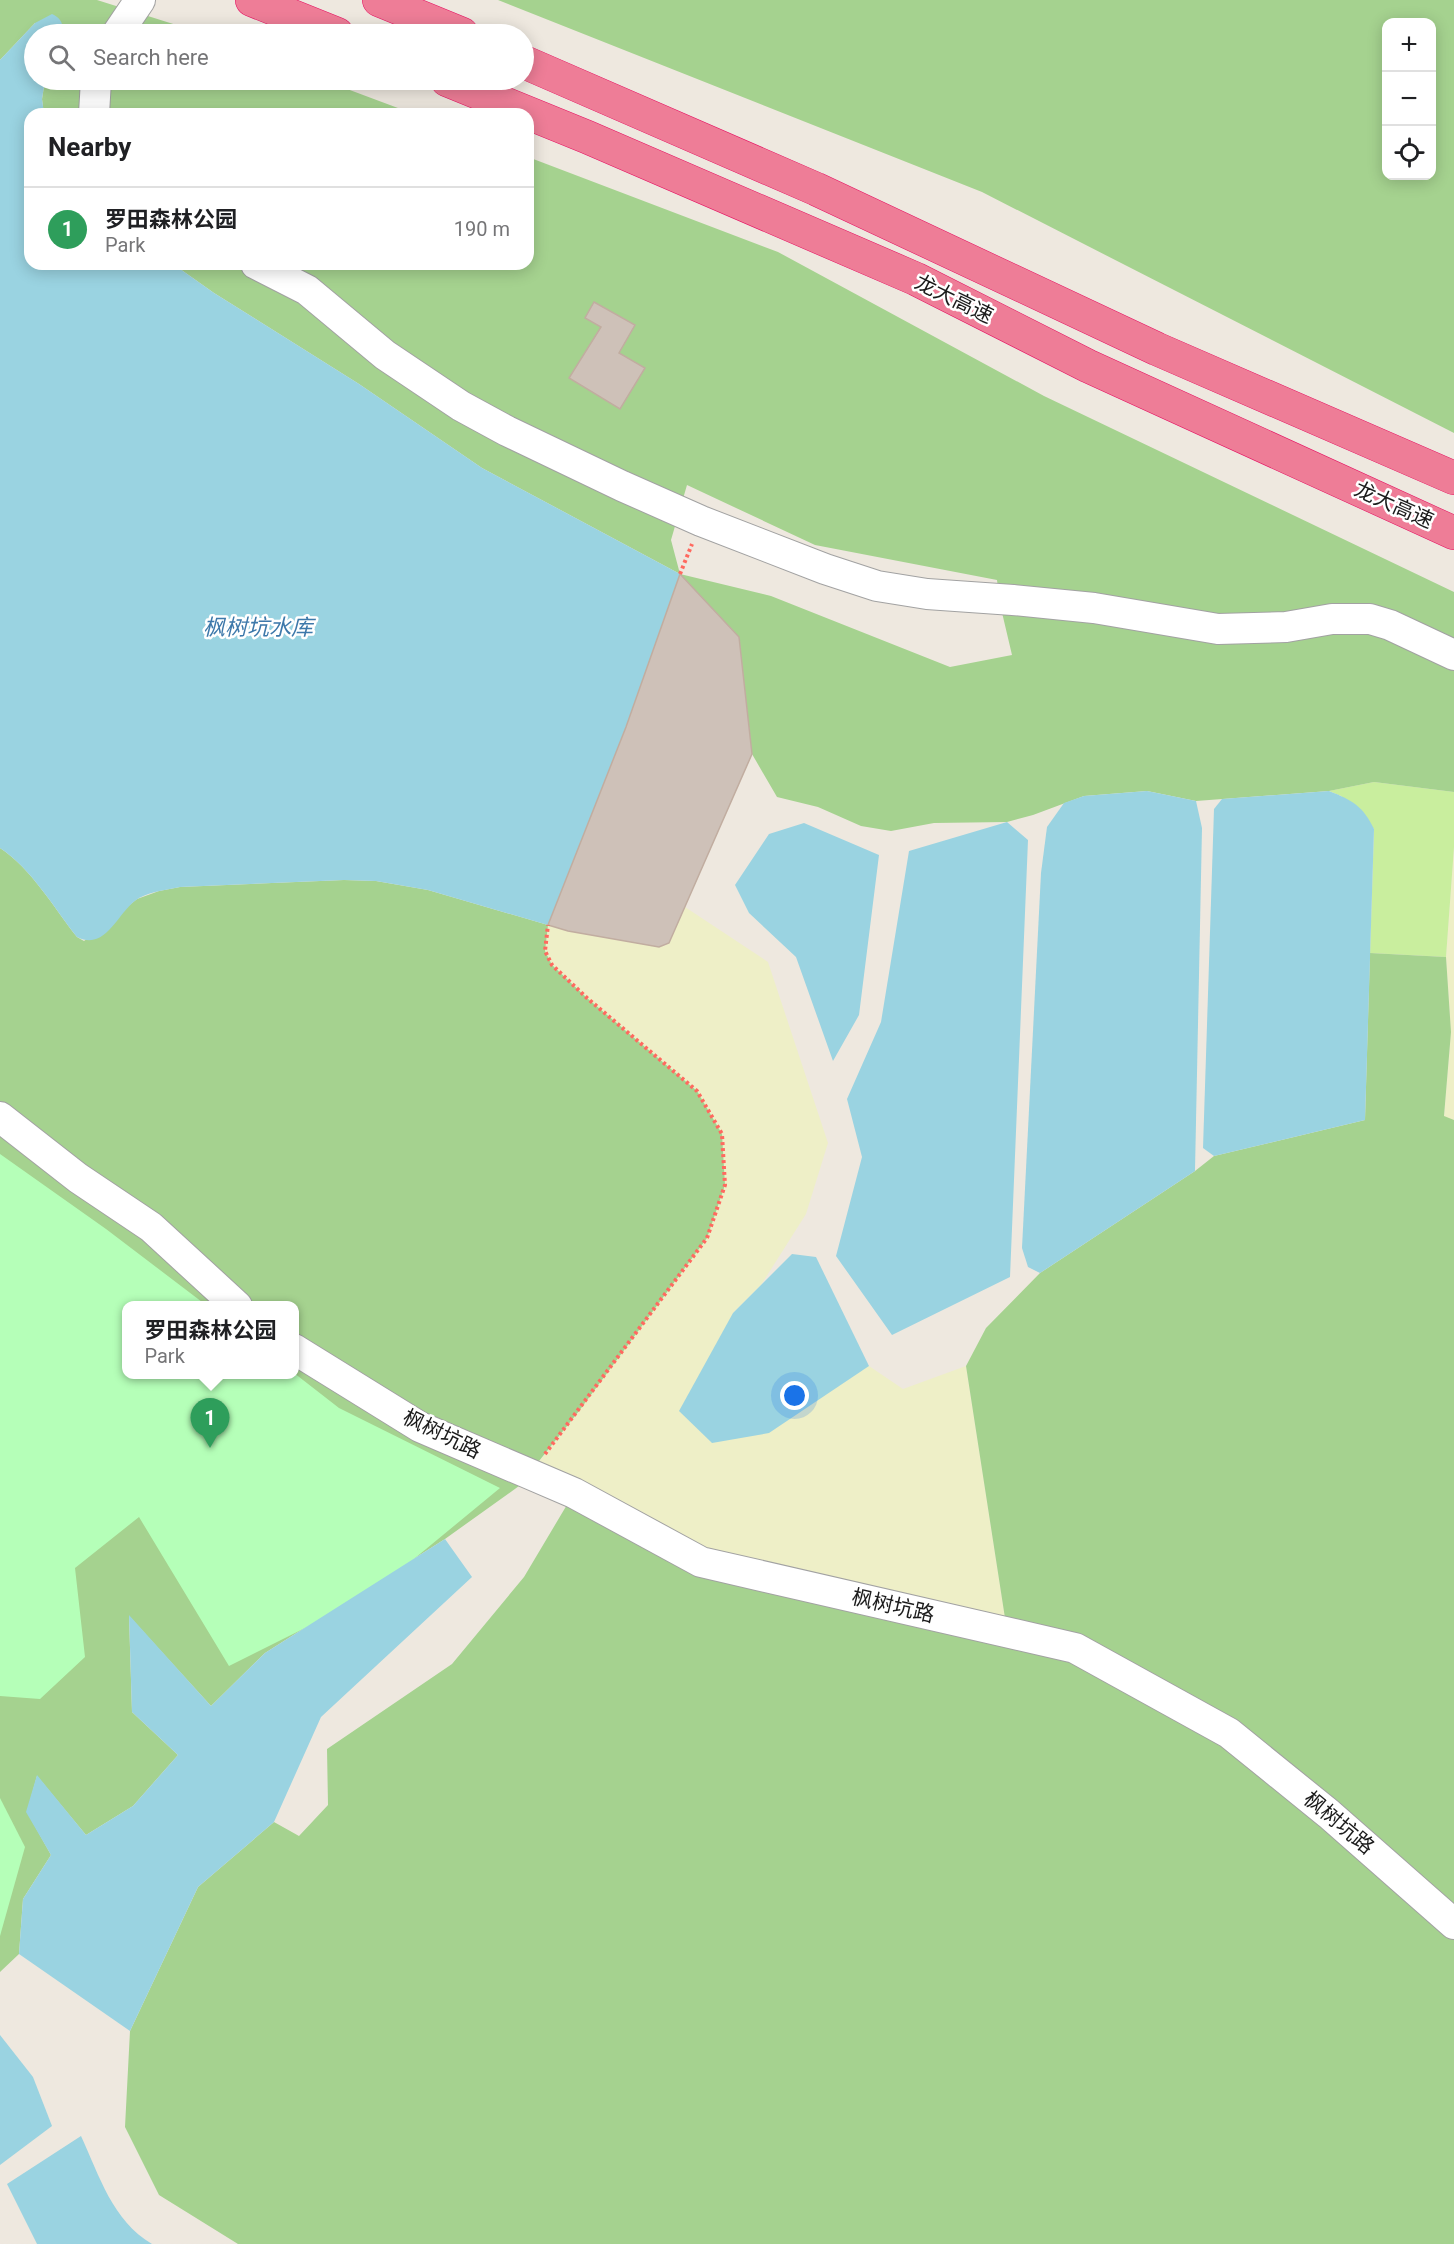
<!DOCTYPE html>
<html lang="en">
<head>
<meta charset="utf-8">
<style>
	:root { --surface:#fff; --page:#f6f6f6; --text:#202124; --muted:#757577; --line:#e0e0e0; --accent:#c60008 }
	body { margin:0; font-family:Roboto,"Noto Sans SC",sans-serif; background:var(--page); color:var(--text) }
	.controls { position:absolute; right:18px; top:18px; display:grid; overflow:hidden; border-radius:12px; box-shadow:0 3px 15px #0003 }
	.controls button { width:54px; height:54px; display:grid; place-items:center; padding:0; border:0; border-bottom:2px solid var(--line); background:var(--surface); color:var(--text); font:30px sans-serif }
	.you { position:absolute; left:795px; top:1396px; width:21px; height:21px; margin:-15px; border:4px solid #fff; border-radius:50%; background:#1a73e8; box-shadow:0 0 0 9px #1a73e833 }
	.badge { display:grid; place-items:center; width:39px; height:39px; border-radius:50%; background:var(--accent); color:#fff; font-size:20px; font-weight:700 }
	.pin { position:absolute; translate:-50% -50px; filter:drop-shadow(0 2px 3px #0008) }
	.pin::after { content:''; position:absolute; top:32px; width:21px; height:18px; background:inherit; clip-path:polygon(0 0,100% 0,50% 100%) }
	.popup { position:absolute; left:122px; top:1301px; width:177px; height:78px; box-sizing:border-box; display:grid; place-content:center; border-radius:12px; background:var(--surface); filter:drop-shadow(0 2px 4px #0005); font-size:20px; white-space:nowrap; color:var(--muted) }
	.popup b { font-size:22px; color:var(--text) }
	.popup::after { content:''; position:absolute; left:50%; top:100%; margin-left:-12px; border:12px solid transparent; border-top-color:var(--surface) }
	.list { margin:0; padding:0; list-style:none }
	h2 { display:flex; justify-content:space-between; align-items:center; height:78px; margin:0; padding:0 24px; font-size:26px }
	h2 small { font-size:20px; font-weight:400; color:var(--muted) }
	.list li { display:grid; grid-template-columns:39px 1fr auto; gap:18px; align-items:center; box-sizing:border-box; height:84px; padding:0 24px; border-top:2px solid var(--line) }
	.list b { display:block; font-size:22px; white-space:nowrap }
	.list p { margin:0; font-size:20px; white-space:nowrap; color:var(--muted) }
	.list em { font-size:20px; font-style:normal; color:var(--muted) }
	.icon { flex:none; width:33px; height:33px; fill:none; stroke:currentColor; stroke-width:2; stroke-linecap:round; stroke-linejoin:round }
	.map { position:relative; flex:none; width:1454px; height:2244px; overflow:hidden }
	.search { position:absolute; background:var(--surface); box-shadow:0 3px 15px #0003; left:24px; top:24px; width:510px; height:66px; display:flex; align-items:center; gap:15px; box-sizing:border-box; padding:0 21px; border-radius:33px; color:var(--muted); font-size:22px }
	.panel { position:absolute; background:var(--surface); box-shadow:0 3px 15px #0003; left:24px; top:108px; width:510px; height:162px; border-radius:18px }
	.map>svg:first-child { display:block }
	.farmland { fill:#eeefc7 }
	.grass { fill:#c9ee9e }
	.forest { fill:#a5d28f; fill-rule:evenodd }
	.park { fill:#b5ffb8 }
	.water { fill:#9ad3e1 }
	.building { fill:#cec1b8; stroke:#c1ada0; stroke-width:1.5 }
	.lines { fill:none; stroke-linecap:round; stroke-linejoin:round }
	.minor-casing { stroke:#a2a2a2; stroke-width:32 }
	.highway-casing { stroke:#e51263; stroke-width:34 }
	.path { stroke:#ff695f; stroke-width:4; stroke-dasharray:3 3; stroke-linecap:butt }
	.minor { stroke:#fff; stroke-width:30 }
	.highway { stroke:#ee7d97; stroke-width:33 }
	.labels { text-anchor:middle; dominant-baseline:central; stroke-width:5; stroke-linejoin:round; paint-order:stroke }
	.street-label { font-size:21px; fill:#1b1b1b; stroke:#fff }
	.water-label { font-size:22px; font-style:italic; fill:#3d78aa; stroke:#fff }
</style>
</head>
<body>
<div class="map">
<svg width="1454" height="2244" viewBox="0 0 1454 2244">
	<rect width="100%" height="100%" fill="#eee8df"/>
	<!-- farmland -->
	<g class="farmland">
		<polygon points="1454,847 1454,1120 1444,1117 1451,1032 1446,957"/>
		<polygon points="685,907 768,962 828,1143 806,1214 761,1285 733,1313 712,1443 869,1366 903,1389 966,1366 1005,1618 705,1549 530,1473 579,1411 587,998 552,965 545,951 548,925 568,931 664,946 669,943"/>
	</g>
	<!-- grass -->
	<polygon class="grass" points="1374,782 1454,792 1454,847 1446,957 1370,953 1374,829 1341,796 1329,791"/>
	<!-- forest -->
	<g class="forest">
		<polygon points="0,0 97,0 205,34 62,34 63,32 35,23 0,60"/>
		<path d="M498,0H1454V433L982,192ZM1386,22H1432V176H1386Z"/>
		<polygon points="45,80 323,80 414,114 44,114 42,99"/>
		<path d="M528,157L778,252L1044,396L1454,592V792L1374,782L1329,791L1196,801L1147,791L1084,796L1033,815L1007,822L934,823L891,831L861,826L818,807L777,797L752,754L739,637L680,574L482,468L359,384L214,293L173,264H528ZM687,485L815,545L997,580L1000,604L1012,655L950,667L771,596L680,574L671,540Z"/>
		<path d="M0,848C31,868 54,908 77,937L84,941L137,899L159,891L180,887L344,880L376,881L428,890L548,925L545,951L552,965L587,998L697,1091L722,1134L725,1185L707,1238L579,1411L519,1486L445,1539L265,1653L211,1706L129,1616L132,1712L178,1755L133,1806L86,1835L37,1776L27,1812L51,1855L23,1899L19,1954L0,1972ZM126,1306H294V1374H126Z"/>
		<polygon points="1370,953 1446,957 1451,1032 1444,1116 1454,1120 1454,2244 238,2244 159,2195 125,2127 130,2031 198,1887 274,1822 299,1836 328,1805 327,1749 452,1664 524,1577 574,1493 701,1562 1005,1618 966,1366 986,1328 1040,1273 1195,1171 1214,1156 1365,1120"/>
	</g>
	<!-- park -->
	<g class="park">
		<polygon points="0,1154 106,1229 206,1305 126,1306 126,1374 294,1373 339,1408 500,1488 369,1596 229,1666 139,1517 75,1568 85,1657 40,1699 0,1696"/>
		<polygon points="0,1798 25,1847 0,1936"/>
	</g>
	<!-- water -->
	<g class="water">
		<path d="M52,14C61,18 64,24 62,34H34V80H45L42,99L44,114H30V264H173L214,293L359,384L482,468L680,574L626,727L548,925L428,890L376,881L344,880L180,887C167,890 152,891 139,898C118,910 107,952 77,937C54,908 31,868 0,848V60L35,23Z"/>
		<polygon points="1147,791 1196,801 1202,828 1195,1171 1040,1273 1028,1267 1022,1248 1041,873 1047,827 1064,803 1084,796"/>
		<path d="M1329,791C1352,800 1363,806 1374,829L1365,1120L1214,1156L1203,1148L1214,809L1222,799Z"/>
		<polygon points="1007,822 1028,840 1010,1277 892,1335 836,1256 862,1157 847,1099 881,1022 909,851"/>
		<polygon points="804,823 879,855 859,1015 833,1061 796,957 749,913 735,885 769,834"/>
		<polygon points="792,1254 816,1257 869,1366 769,1433 712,1443 679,1411 733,1313"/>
		<polygon points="445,1539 472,1577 321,1717 274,1822 198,1887 130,2031 19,1954 23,1899 51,1855 26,1812 37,1775 86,1835 133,1806 178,1755 132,1712 129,1615 211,1706 265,1653"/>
		<polygon points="0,2035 33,2077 52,2126 0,2165"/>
		<path d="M81,2136C100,2177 112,2220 152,2244H37L7,2184Z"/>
	</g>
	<!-- building -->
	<g class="building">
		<polygon points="594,302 635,325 619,353 645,368 620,409 569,378 601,327 585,318"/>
		<polygon points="680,574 739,637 752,754 669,943 659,947 568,931 548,925 626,727"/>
	</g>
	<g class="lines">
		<defs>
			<g id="minor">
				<polyline points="117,34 140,0"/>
				<polyline points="94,114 96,80"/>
				<polyline points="256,264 307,290 385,355 461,406 507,431 622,486 701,521 825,569 877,586 927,594 1013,600 1094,608 1218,629 1286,627 1332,619 1370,619 1390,625 1454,655"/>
				<polyline points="0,1117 78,1178 151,1227 237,1306"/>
				<polyline points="294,1349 420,1427 574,1493 701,1562 1075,1648 1229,1733 1329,1814 1454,1924"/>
			</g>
			<g id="highway">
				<polyline points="252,0 337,34"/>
				<polyline points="379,0 462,34"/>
				<polyline points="524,62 816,189 1157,349 1454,478"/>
				<polyline points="447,80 587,137 916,279 1088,366 1454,533"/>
			</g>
		</defs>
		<!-- minor casing -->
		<use href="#minor" class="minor-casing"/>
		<!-- highway casing -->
		<use href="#highway" class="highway-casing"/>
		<!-- path -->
		<g class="path">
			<polyline points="680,574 692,544"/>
			<polyline points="545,1454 707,1238 725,1185 722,1134 697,1091 587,998 552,965 545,951 548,925"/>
		</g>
		<!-- minor -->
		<use href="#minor" class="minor"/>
		<!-- highway -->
		<use href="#highway" class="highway"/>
	</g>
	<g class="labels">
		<!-- street labels -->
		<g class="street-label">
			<text transform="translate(954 299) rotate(26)">龙大高速</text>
			<text transform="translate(1394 505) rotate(24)">龙大高速</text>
			<text transform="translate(442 1434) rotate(26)">枫树坑路</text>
			<text transform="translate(893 1606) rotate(13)">枫树坑路</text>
			<text transform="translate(1339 1823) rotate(40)">枫树坑路</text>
		</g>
		<!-- water labels -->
		<g class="water-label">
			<text x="258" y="627">枫树坑水库</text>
		</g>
	</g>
</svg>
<div class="controls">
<button>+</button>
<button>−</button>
<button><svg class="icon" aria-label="locate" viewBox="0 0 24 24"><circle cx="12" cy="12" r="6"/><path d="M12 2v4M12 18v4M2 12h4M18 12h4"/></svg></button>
</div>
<div class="you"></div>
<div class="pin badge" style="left:210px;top:1448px;background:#2e9e5b">1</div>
<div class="popup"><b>罗田森林公园</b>Park</div>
<div class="search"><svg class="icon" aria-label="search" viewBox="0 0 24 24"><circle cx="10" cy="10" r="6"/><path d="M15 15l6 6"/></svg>Search here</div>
<section class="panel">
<h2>Nearby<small></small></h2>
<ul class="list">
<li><span class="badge" style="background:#2e9e5b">1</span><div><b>罗田森林公园</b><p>Park</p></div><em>190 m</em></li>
</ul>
</section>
</div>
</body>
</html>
